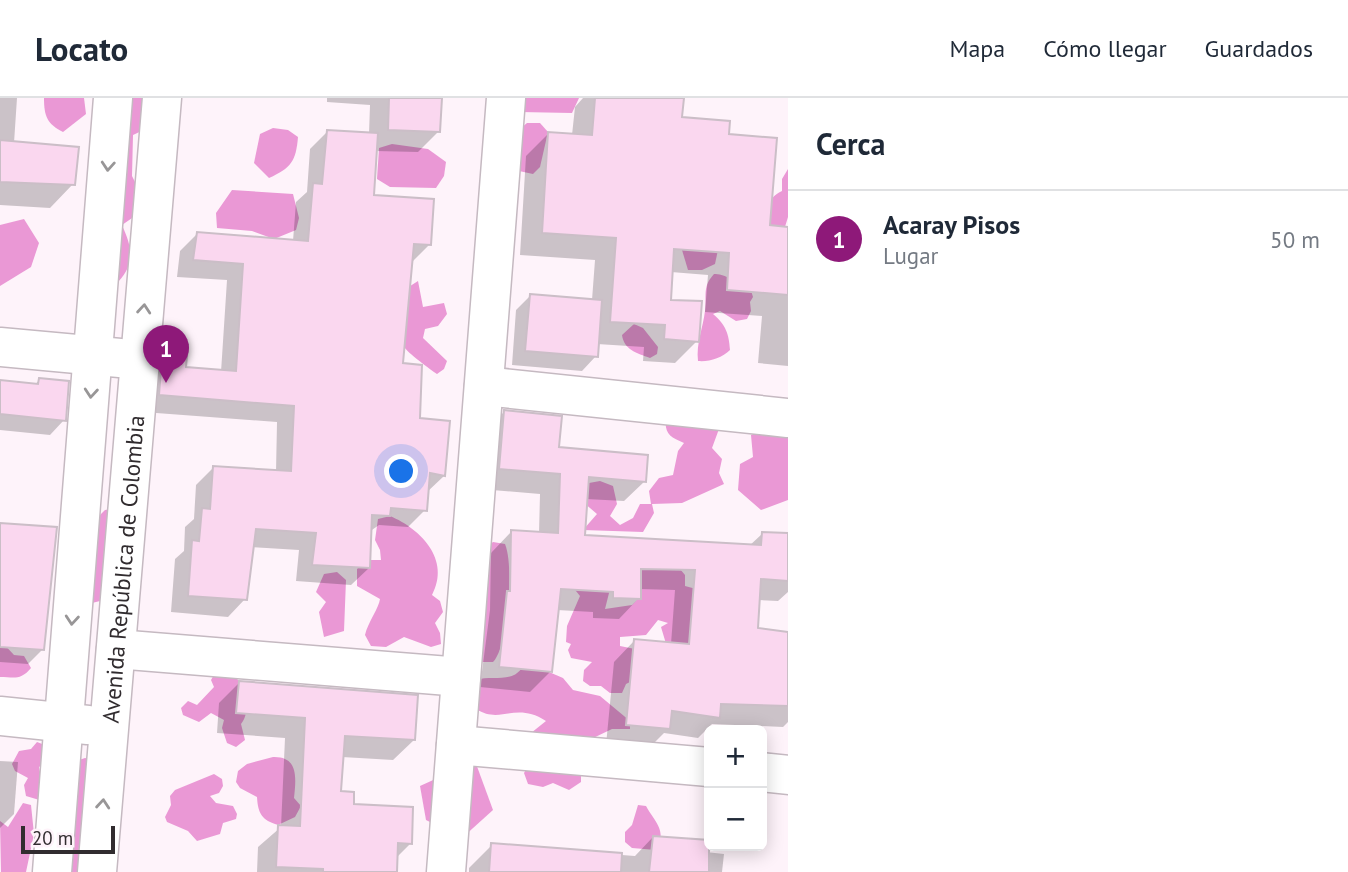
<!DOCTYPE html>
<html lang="es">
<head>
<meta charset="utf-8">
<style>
	:root { --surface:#fff; --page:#f6f6f7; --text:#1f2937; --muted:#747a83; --line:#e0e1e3; --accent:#8e1979 }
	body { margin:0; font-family:"PT Sans",sans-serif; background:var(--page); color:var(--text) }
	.controls { position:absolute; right:21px; bottom:21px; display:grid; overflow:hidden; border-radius:10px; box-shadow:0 4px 18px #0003 }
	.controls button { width:63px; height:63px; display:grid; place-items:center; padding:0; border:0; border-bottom:2px solid var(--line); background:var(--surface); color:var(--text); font:35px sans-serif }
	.scale { position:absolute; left:21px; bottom:18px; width:94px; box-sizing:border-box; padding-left:7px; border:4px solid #312c2f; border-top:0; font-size:19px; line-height:24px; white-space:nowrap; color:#312c2f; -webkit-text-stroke:5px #fef3fa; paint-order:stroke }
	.you { position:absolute; left:402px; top:374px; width:24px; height:24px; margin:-18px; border:5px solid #fff; border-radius:50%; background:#1a73e8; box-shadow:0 0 0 10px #1a73e833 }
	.badge { display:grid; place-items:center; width:46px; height:46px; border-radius:50%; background:var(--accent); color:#fff; font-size:23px; font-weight:700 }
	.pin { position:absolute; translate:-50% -58px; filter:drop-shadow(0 2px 4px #0008) }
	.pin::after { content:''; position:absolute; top:37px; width:24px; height:21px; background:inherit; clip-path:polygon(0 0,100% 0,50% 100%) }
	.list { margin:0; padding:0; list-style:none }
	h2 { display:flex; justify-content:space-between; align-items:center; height:91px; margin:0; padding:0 28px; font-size:30px }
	h2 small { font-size:23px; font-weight:400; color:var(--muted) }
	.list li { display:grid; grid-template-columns:46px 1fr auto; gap:21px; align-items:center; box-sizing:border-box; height:98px; padding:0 28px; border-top:2px solid var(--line) }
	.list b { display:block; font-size:26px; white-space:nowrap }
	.list p { margin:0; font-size:23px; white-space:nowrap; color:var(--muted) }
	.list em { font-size:23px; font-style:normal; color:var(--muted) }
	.map { position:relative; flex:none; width:788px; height:774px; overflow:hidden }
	header { display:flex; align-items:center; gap:42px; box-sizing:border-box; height:98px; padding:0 35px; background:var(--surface); border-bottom:2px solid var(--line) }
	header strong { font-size:33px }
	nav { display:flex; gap:38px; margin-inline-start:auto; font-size:24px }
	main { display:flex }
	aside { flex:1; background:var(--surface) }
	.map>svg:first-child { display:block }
	.forest { fill:#ea98d5 }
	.shadow { fill:#0003 }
	.building { fill:#fad7ef; stroke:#cbbec7; stroke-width:2 }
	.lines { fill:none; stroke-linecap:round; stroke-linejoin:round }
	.minor-casing { stroke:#c5b9c1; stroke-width:41 }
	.minor { stroke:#fff; stroke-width:38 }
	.oneway { stroke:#989697 }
	.labels { text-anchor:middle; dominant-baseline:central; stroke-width:7; stroke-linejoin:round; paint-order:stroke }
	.street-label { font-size:23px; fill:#312c2f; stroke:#fef3fa }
</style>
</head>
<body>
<header>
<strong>Locato</strong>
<nav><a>Mapa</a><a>Cómo llegar</a><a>Guardados</a></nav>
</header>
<main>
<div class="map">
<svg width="788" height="774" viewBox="0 0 788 774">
	<rect width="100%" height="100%" fill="#fef3fa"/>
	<!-- forest -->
	<g class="forest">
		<path d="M44,0H84L86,16L63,34C47,26 44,18 44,0Z"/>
		<path d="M108,0H172L148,30L133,37L132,78L140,94L135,118L122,127C132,150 136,164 118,184L104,185Z"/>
		<polygon points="521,0 579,0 572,15 520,14"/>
		<polygon points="527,25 540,25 548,34 540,69 533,76 519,73 515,35"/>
		<path d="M273,30L288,32L298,39C296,63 291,70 269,80L254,65L260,36Z"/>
		<polygon points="392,46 428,51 446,64 444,78 436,90 390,89 377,81 379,50"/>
		<path d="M788,71V119L784,132H765C767,114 765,101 782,93V81Z"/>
		<polygon points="232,92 293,96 299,120 296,132 274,141 252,133 217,130 216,115"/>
		<polygon points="24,121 39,145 31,169 0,188 0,127"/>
		<polygon points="688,144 719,147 715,166 702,172 688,172 682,152"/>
		<path d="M714,176C726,175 737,186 750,189L753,199L750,204L751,213L747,221L736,223L720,213L713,216C726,227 729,236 730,252C722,260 709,264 698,263C696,245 703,230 705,213C707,197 702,189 714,176Z"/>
		<path d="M418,183L423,209L444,205L447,216L438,228L425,231L423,240L447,263L444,271L437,276C402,250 394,247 390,201Z"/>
		<path d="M634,226L643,230L658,249L657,256L650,260C637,255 624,252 622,237Z"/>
		<path d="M666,319L719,331L712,350L722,361L719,375L724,386L682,405L652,406L654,415L643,434L583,432L597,416L583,404V394L589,385L600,383L613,388L617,406L610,418L620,427L633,420L640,406H651L649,393L659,380L673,377L678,353L684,345C670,339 664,336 666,319Z"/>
		<polygon points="771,329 788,331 788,402 761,412 738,392 740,366 753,359 751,337"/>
		<polygon points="118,410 106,491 100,503 88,506 96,421 105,412"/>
		<path d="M390,418C421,431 451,462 432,497L440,503L443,514L435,525L440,535L441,546L431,549L404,539L386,549L371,548L365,537C368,524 379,510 380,501L357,488V471L366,462H381L380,452L375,442L378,421Z"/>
		<path d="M493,444L505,446C514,467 509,547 493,564H480L478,456Z"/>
		<polygon points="675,465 685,477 685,488 700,492 703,544 667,549 661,529 668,525 658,522 646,537 620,539 620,548 635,551 636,581 626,586 622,595 610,595 601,588 590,588 583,583 584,572 592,564 571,560 568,552 571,546 566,544 567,528 580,498 572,488 613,479 605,511 632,507 639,500 640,468"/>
		<polygon points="337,474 346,482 344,533 324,539 319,514 326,504 316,494 324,476"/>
		<path d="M0,542L14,557L24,558L31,570C20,583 14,579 0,579Z"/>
		<path d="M521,571L549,574L563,580L573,592L600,598L630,623V631H612L589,642L526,639L546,623C515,603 501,627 476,611V582C491,577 511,585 521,571Z"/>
		<path d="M215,575H233C243,587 253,612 241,626L245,642L236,649L227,645L222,630L224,622L211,615L199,624L183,617L181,610L188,603L197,607L214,589L211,582Z"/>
		<polygon points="37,644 50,649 45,665 39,669 46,704 26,698 24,687 28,680 15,673 12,666 19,653 31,651"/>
		<path d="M273,659C299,658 296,681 294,700L301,708L295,719L278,727C262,722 258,716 257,699L240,690L236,684L238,673L247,666Z"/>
		<polygon points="85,660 95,662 90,774 66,774 70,665"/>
		<polygon points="475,663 493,712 462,740 426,722 420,688"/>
		<polygon points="530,665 581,673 581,684 569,692 553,685 543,689 528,686 524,675"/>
		<polygon points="214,676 222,681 223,688 219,695 210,698 216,705 233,708 237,716 236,721 223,725 220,736 197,743 188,733 167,724 165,719 171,707 170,698 175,692"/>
		<polygon points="23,705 31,707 34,736 26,774 1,774 0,723 8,729"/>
		<path d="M638,707L646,708C654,723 668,733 656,752L632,750L625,744V734L632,727Z"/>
	</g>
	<!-- shadow -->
	<g class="shadow">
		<polygon points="0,0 17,0 14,45 73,86 50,110 0,107"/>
		<polygon points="327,0 440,0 439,33 418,54 375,53 372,99 429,147 412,164 401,267 418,321 444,378 426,395 425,412 408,429 379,427 369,434 369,470 351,487 296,483 299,452 252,449 245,501 228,519 171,514 175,461 184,453 185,429 194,421 196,387 213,370 276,374 277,324 143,314 147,263 164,246 184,271 221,274 227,182 177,179 180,153 197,136 293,143 296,104 307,94 310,51 327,34 369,36 370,7 327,4"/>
		<polygon points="583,0 682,0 680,21 727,37 768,129 788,131 784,191 788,192 788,268 758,265 762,218 705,214 708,177 671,174 669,203 697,243 675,265 643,263 644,249 597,246 596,258 582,273 512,267 516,212 530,198 592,202 595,162 520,157 526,58 548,36 572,37 575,9"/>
		<polygon points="40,282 64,322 50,337 0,332 0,284 34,287"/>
		<polygon points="504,314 557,351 645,383 624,403 586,401 583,439 749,448 762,436 788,437 788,494 778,503 758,502 756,532 788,536 788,624 783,629 712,626 698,640 664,635 648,651 606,647 614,564 634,543 671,546 675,492 639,491 639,500 619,521 593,520 593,514 557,512 551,573 530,594 480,589 490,512 491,455 511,434 539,436 540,396 480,391 484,334"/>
		<polygon points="0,427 42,552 28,566 0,564"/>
		<polygon points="239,585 414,642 393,662 342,659 339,695 352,708 410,746 396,760 395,774 257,774 258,749 281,729 285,640 217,635 219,605"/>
		<polygon points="0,663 18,664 14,716 0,730"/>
		<polygon points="653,739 706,754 724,756 722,774 469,774 469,770 492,747 635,758"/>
	</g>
	<!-- building -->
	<g class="building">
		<polygon points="389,0 442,0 440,34 388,32"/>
		<polygon points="595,0 684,0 682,19 730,23 729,36 777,40 770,127 788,129 788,197 727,192 729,155 674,151 671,202 702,203 699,244 664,241 665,227 610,224 616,140 542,135 548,34 592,37"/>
		<polygon points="327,32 378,35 374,97 434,101 431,147 414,146 403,265 422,267 420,320 450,323 445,378 430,375 427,413 391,410 390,418 372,417 370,470 312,467 316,435 256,431 247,502 188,498 192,442 199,443 202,410 210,411 213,368 291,373 294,308 159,297 163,244 188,247 186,269 236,273 243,166 193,162 197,134 308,143 313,85 322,86"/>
		<polygon points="0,42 79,49 75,87 0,84"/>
		<polygon points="530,196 602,202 598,259 525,253"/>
		<polygon points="39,280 69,283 66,323 0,316 0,282 38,286"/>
		<polygon points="504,312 562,318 559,349 648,357 646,384 589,379 585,437 761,447 762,434 788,435 788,483 761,481 758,530 788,534 788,608 721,606 720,620 672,613 670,631 626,627 634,541 689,546 695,472 641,471 641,501 613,500 613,494 561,491 552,574 499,569 507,493 510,493 511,432 558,435 560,376 499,371"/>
		<polygon points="0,425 57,429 44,552 0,549"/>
		<polygon points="239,583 418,597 415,642 345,638 341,693 354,694 354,706 413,709 412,746 398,745 397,774 323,774 323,771 276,769 278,727 300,728 305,620 236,615"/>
		<polygon points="653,738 709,742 709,774 649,774"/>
		<polygon points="491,745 622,755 621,774 489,774"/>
	</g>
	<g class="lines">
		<defs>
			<g id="minor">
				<polyline points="0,249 120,260"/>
				<polyline points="484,288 788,320"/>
				<polyline points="116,551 461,579"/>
				<polyline points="0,618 88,627"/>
				<polyline points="456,647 709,669"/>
				<polyline points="762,674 788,677"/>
				<polyline points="52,774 113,0"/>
				<path id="s1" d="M97,774L162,0"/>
				<polyline points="446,774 506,0"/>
			</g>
		</defs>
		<!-- minor casing -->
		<use href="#minor" class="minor-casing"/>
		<!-- minor -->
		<use href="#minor" class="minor"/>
	</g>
	<!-- one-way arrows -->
	<defs><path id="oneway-chevron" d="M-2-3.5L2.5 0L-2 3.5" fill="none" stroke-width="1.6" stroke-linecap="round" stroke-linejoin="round" transform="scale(1.75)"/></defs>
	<g class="oneway">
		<use href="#oneway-chevron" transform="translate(108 68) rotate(94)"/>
		<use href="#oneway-chevron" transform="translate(144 211) rotate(-85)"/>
		<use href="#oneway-chevron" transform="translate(91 295) rotate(95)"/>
		<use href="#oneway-chevron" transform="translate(72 522) rotate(95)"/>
		<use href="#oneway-chevron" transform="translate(103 706) rotate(-85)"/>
	</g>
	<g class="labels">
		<!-- street labels -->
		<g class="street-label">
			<text stroke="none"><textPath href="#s1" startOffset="304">Avenida República de Colombia</textPath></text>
		</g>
	</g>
</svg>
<div class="controls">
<button>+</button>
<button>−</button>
</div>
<div class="scale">20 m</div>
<div class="you"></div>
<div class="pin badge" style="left:166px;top:285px">1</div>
</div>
<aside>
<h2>Cerca<small></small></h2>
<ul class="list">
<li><span class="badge">1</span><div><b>Acaray Pisos</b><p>Lugar</p></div><em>50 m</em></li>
</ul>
</aside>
</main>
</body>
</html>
